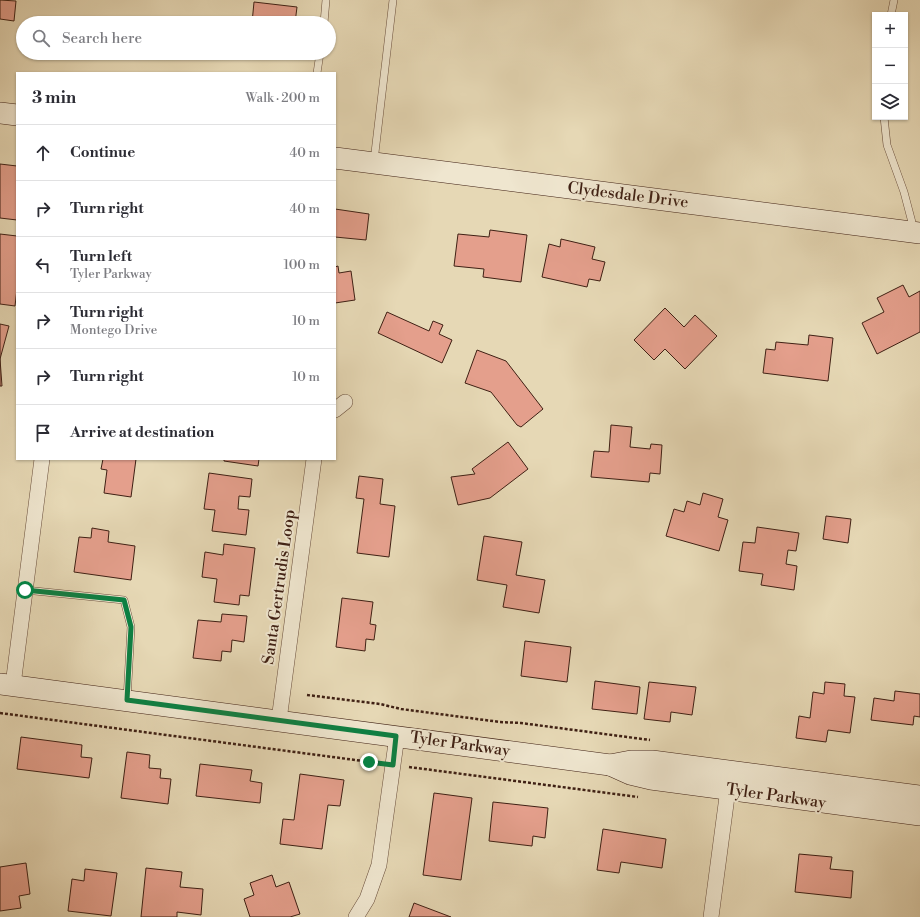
<!DOCTYPE html>
<html lang="en">
<head>
<meta charset="utf-8">
<style>
	:root { --surface:#fff; --page:#f2f2f3; --text:#2b2b33; --muted:#7c7c81; --line:#e1e1e2 }
	body { margin:0; font-family:"Libre Bodoni",serif; background:var(--page); color:var(--text) }
	.controls { position:absolute; right:12px; top:12px; display:grid; overflow:hidden; border-radius:0px; box-shadow:0 1px 3px #0004 }
	.controls button { width:36px; height:36px; display:grid; place-items:center; padding:0; border:0; border-bottom:1px solid var(--line); background:var(--surface); color:var(--text); font:20px sans-serif }
	.stop { position:absolute; width:12px; height:12px; margin:-9px; border:3px solid #0b8043; border-radius:50%; background:#fff }
	.stop.end { background:#0b8043; border-color:#fff; box-shadow:0 1px 4px #0008 }
	.list { margin:0; padding:0; list-style:none }
	h2 { display:flex; justify-content:space-between; align-items:center; height:52px; margin:0; padding:0 16px; font-size:17px }
	h2 small { font-size:13px; font-weight:400; color:var(--muted) }
	.list li { display:grid; grid-template-columns:26px 1fr auto; gap:12px; align-items:center; box-sizing:border-box; height:56px; padding:0 16px; border-top:1px solid var(--line) }
	.list b { display:block; font-size:15px; white-space:nowrap }
	.list p { margin:0; font-size:13px; white-space:nowrap; color:var(--muted) }
	.list em { font-size:13px; font-style:normal; color:var(--muted) }
	.icon { flex:none; width:22px; height:22px; fill:none; stroke:currentColor; stroke-width:2; stroke-linecap:round; stroke-linejoin:round }
	.map { position:relative; flex:none; width:920px; height:917px; overflow:hidden }
	.search { position:absolute; background:var(--surface); box-shadow:0 1px 3px #0004; left:16px; top:16px; width:320px; height:44px; display:flex; align-items:center; gap:10px; box-sizing:border-box; padding:0 14px; border-radius:22px; color:var(--muted); font-size:15px }
	.panel { position:absolute; background:var(--surface); box-shadow:0 1px 3px #0004; left:16px; top:72px; width:320px; height:388px; border-radius:0px }
	.map>svg:first-child { display:block }
	.building { fill:#e49f8c; stroke:#3f2014 }
	.lines { fill:none; stroke-linecap:round; stroke-linejoin:round }
	.lane-casing { stroke:#694e3c; stroke-width:8 }
	.street-casing { stroke:#694e3c; stroke-width:16 }
	.secondary-casing { stroke:#3f2014; stroke-width:22 }
	.path { stroke:#3f2014; stroke-width:2.5; stroke-dasharray:3 2; stroke-linecap:butt }
	.lane { stroke:#efe6cf; stroke-width:7 }
	.street { stroke:#efe6cf; stroke-width:15 }
	.secondary { stroke:#efe6cf; stroke-width:21 }
	.route { stroke:#0b8043; stroke-width:5 }
	.labels { text-anchor:middle; dominant-baseline:central; stroke-width:4; stroke-linejoin:round; paint-order:stroke }
	.street-label { font-size:16px; fill:#3f2014; stroke:#efe6cf }
</style>
</head>
<body>
<div class="map">
<svg width="920" height="917" viewBox="0 0 920 917">
	<rect width="100%" height="100%" fill="#e6d8b5"/>
	<filter id="stains"><feTurbulence type="fractalNoise" baseFrequency=".005" numOctaves="4"/><feColorMatrix values="0 0 0 0 .2 0 0 0 0 .09 0 0 0 0 .02 0 0 0 .5 -.17"/></filter>
	<radialGradient id="worn" r=".72"><stop offset=".6" stop-color="#630" stop-opacity="0"/><stop offset="1" stop-color="#630" stop-opacity=".3"/></radialGradient>
	<!-- building -->
	<g class="building">
		<polygon points="0,0 16,1 14,21 0,19"/>
		<polygon points="254,2 297,7 295,23 252,23"/>
		<polygon points="0,164 17,166 17,220 0,218"/>
		<polygon points="335,209 369,214 366,240 335,237"/>
		<polygon points="490,230 527,235 521,282 483,277 484,269 454,266 458,234 489,237"/>
		<polygon points="0,234 17,236 17,289 15,306 0,304"/>
		<polygon points="561,239 595,247 592,259 605,262 600,281 589,279 587,287 542,277 549,244 560,247"/>
		<polygon points="338,266 339,273 351,271 355,300 335,303 335,267"/>
		<polygon points="903,285 909,297 920,291 920,332 877,354 862,323 884,312 877,298"/>
		<polygon points="665,308 684,327 695,315 717,336 685,369 665,349 654,360 634,340"/>
		<polygon points="387,312 429,331 433,321 443,325 439,334 452,340 442,363 378,333"/>
		<polygon points="0,324 9,326 0,359 2,386 0,386"/>
		<polygon points="809,335 833,338 828,381 763,373 766,349 775,350 776,342 808,345"/>
		<polygon points="477,350 506,361 543,409 521,427 517,425 491,392 465,383"/>
		<polygon points="611,425 632,427 630,447 650,449 651,444 662,445 660,474 650,473 649,482 591,477 594,451 609,452"/>
		<polygon points="508,442 528,469 490,498 458,505 451,477 475,474 472,469"/>
		<polygon points="103,459 136,459 131,497 104,493 107,470 101,469"/>
		<polygon points="224,459 259,459 258,466 224,461"/>
		<polygon points="209,473 252,479 250,497 239,496 238,509 249,510 246,535 212,531 215,510 204,509"/>
		<polygon points="359,476 383,479 380,504 395,506 389,557 357,553 364,499 356,498"/>
		<polygon points="703,493 723,499 718,517 728,520 719,551 666,536 674,509 684,512 687,501 700,505"/>
		<polygon points="826,516 851,519 848,543 823,539"/>
		<polygon points="757,527 799,533 796,551 788,550 786,564 797,566 794,590 761,585 763,574 739,571 743,542 755,543"/>
		<polygon points="92,528 109,531 108,542 135,546 131,580 74,572 79,537 91,538"/>
		<polygon points="484,536 522,542 516,575 545,580 539,613 503,607 507,585 477,580"/>
		<polygon points="224,544 255,548 249,596 240,595 239,605 214,602 217,579 202,577 205,552 223,555"/>
		<polygon points="342,598 373,602 370,624 376,625 374,640 366,639 365,651 336,647"/>
		<polygon points="222,614 247,616 244,642 232,640 231,652 222,651 221,661 193,658 198,620 221,622"/>
		<polygon points="525,641 571,647 567,682 521,676"/>
		<polygon points="595,681 640,687 637,714 592,709"/>
		<polygon points="649,682 696,687 692,715 671,712 670,722 644,719"/>
		<polygon points="825,682 845,684 844,696 855,697 850,733 828,730 826,742 796,738 799,716 810,718 813,692 824,694"/>
		<polygon points="895,691 920,694 920,717 914,716 913,725 871,720 874,698 894,701"/>
		<polygon points="21,737 82,745 81,757 92,758 89,778 17,769"/>
		<polygon points="127,752 150,755 149,768 161,769 160,778 171,779 168,804 121,798"/>
		<polygon points="200,764 252,770 250,781 262,783 260,803 196,796"/>
		<polygon points="300,774 344,780 340,806 328,805 322,849 280,844 283,819 294,820"/>
		<polygon points="434,793 472,798 461,880 423,875"/>
		<polygon points="493,802 548,808 545,838 533,836 532,846 489,841"/>
		<polygon points="603,829 666,839 662,868 621,862 619,873 597,870"/>
		<polygon points="799,854 832,857 830,869 853,871 851,898 795,892"/>
		<polygon points="26,863 30,894 19,896 21,908 0,911 0,867"/>
		<polygon points="146,868 182,872 180,887 203,889 201,915 177,912 177,917 141,917"/>
		<polygon points="85,869 117,873 111,916 68,911 72,879 84,881"/>
		<polygon points="272,875 276,887 289,882 300,914 290,917 250,917 244,899 254,895 250,883"/>
		<polygon points="414,903 451,917 409,917"/>
	</g>
	<g class="lines">
		<defs>
			<g id="lane">
				<polyline points="891,15 894,0"/>
				<polyline points="324,23 326,0"/>
				<polyline points="317,73 320,53"/>
				<polyline points="884,117 887,145 904,192 914,230"/>
				<polyline points="374,161 393,0"/>
				<polyline points="25,590 124,600 131,627 127,700"/>
			</g>
			<g id="street">
				<polyline points="335,410 345,402"/>
				<polyline points="13,685 42,459"/>
				<polyline points="279,720 314,459"/>
				<polyline points="356,917 367,899 379,865 397,736"/>
				<polyline points="711,917 728,789"/>
			</g>
			<g id="secondary">
				<polyline points="0,113 17,115"/>
				<polyline points="335,158 920,233"/>
				<polyline points="0,684 610,765 631,761 652,761 920,796"/>
				<polyline points="610,765 630,774 651,779 920,815"/>
			</g>
		</defs>
		<!-- lane casing -->
		<use href="#lane" class="lane-casing"/>
		<!-- street casing -->
		<use href="#street" class="street-casing"/>
		<!-- secondary casing -->
		<use href="#secondary" class="secondary-casing"/>
		<!-- path -->
		<g class="path">
			<polyline points="307,695 380,704 401,709 500,722 521,723 650,740"/>
			<polyline points="0,713 378,763"/>
			<polyline points="409,767 638,797"/>
		</g>
		<!-- lane -->
		<use href="#lane" class="lane"/>
		<!-- street -->
		<use href="#street" class="street"/>
		<!-- secondary -->
		<use href="#secondary" class="secondary"/>
	</g>
	<g class="lines">
		<!-- route -->
		<polyline class="route" points="25,590 124,600 131,627 127,700 396,736 393,765 369,762"/>
	</g>
	<g class="labels">
		<!-- street labels -->
		<g class="street-label">
			<text transform="translate(628 195) rotate(7)">Clydesdale Drive</text>
			<text transform="translate(279 587) rotate(-82)">Santa Gertrudis Loop</text>
			<text transform="translate(460 744) rotate(8)">Tyler Parkway</text>
			<text transform="translate(776 796) rotate(8)">Tyler Parkway</text>
		</g>
	</g>
	<rect width="100%" height="100%" filter="url(#stains)"/>
	<rect width="100%" height="100%" fill="url(#worn)"/>
</svg>
<div class="controls">
<button>+</button>
<button>−</button>
<button><svg class="icon" aria-label="layers" viewBox="0 0 24 24"><path d="M12 4l9 5-9 5-9-5zM3 14l9 5 9-5"/></svg></button>
</div>
<div class="stop" style="left:25px;top:590px"></div>
<div class="stop end" style="left:369px;top:762px"></div>
<div class="search"><svg class="icon" aria-label="search" viewBox="0 0 24 24"><circle cx="10" cy="10" r="6"/><path d="M15 15l6 6"/></svg>Search here</div>
<section class="panel">
<h2>3 min<small>Walk · 200 m</small></h2>
<ul class="list">
<li><svg class="icon" aria-label="ahead" viewBox="0 0 24 24"><path d="M12 20V5M6 11l6-6 6 6"/></svg><div><b>Continue</b></div><em>40 m</em></li>
<li><svg class="icon" aria-label="right" viewBox="0 0 24 24"><path d="M7 20v-9h11M14 6l5 5-5 5"/></svg><div><b>Turn right</b></div><em>40 m</em></li>
<li><svg class="icon" aria-label="left" viewBox="0 0 24 24"><path d="M17 20v-9H6M10 6l-5 5 5 5"/></svg><div><b>Turn left</b><p>Tyler Parkway</p></div><em>100 m</em></li>
<li><svg class="icon" aria-label="right" viewBox="0 0 24 24"><path d="M7 20v-9h11M14 6l5 5-5 5"/></svg><div><b>Turn right</b><p>Montego Drive</p></div><em>10 m</em></li>
<li><svg class="icon" aria-label="right" viewBox="0 0 24 24"><path d="M7 20v-9h11M14 6l5 5-5 5"/></svg><div><b>Turn right</b></div><em>10 m</em></li>
<li><svg class="icon" aria-label="arrive" viewBox="0 0 24 24"><path d="M6 21V4h12l-3 4 3 4H6"/></svg><div><b>Arrive at destination</b></div></li>
</ul>
</section>
</div>
</body>
</html>
